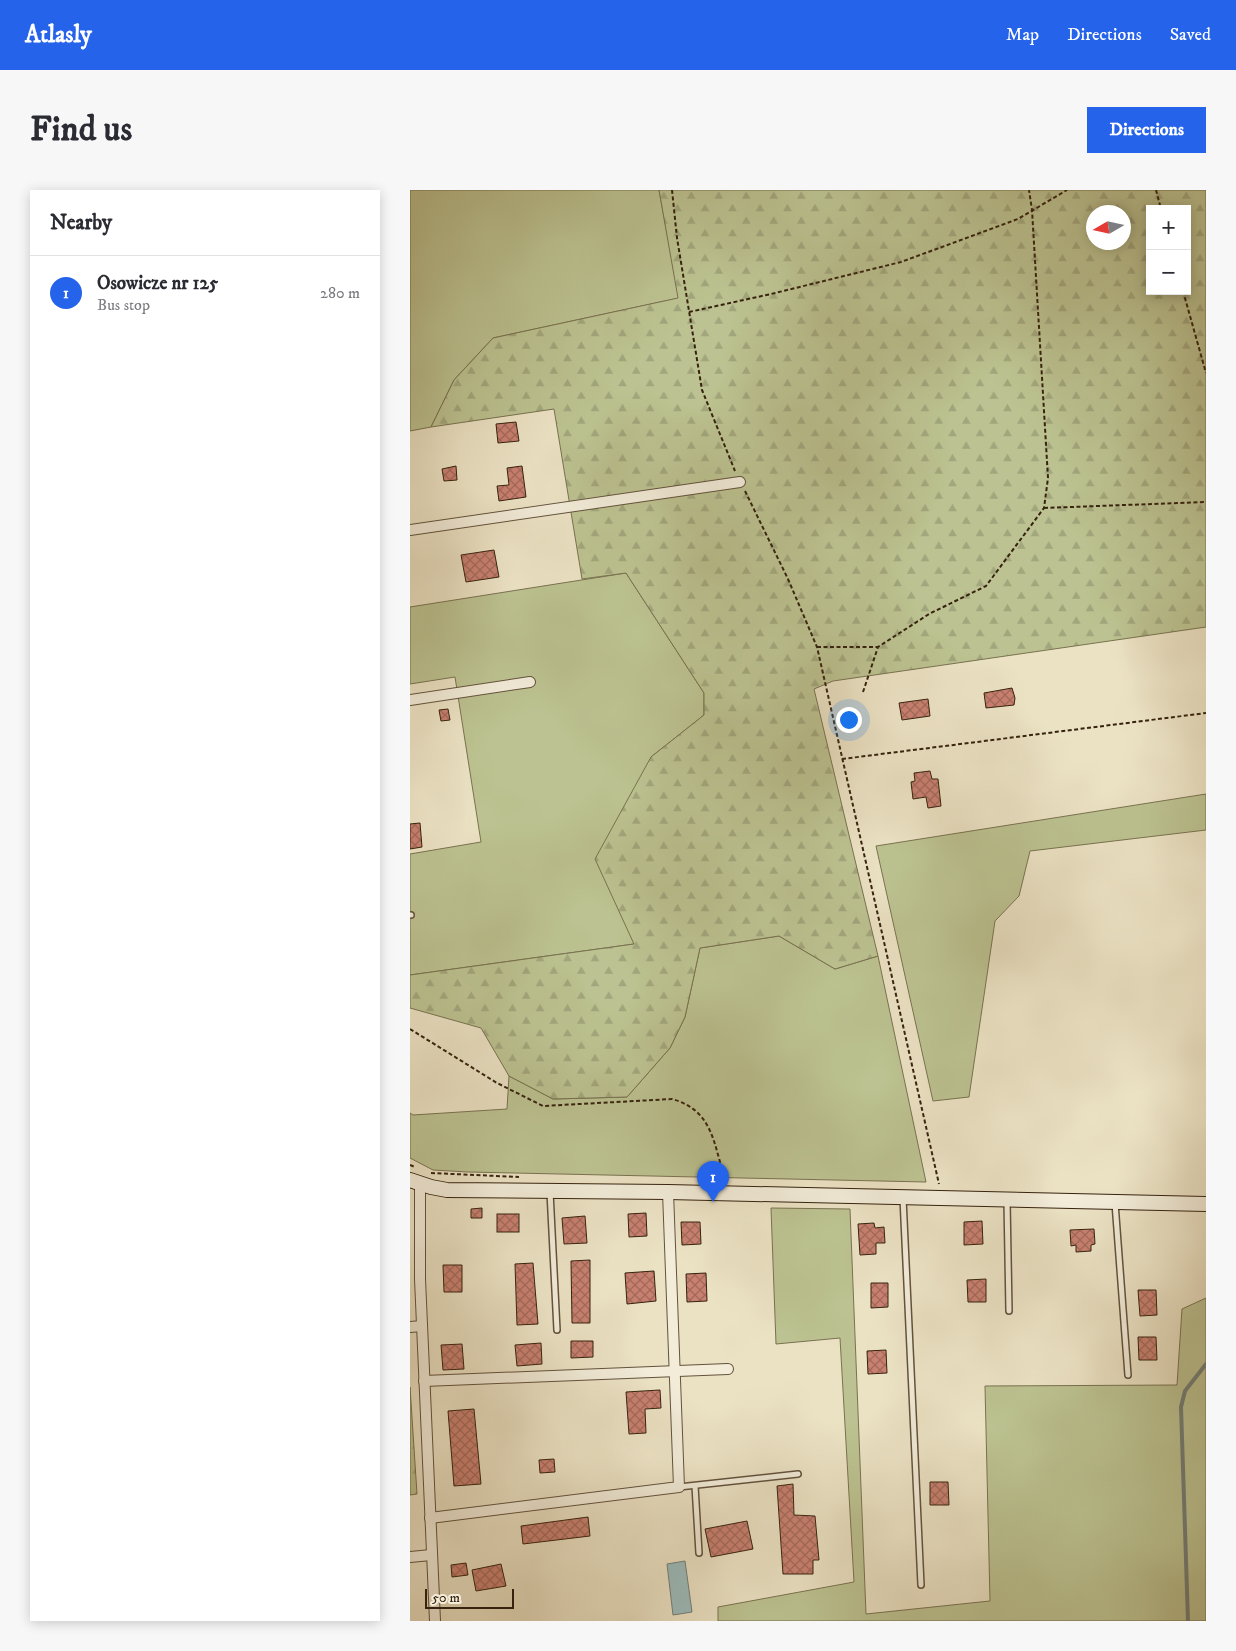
<!DOCTYPE html>
<html lang="en">
<head>
<meta charset="utf-8">
<style>
	:root { --surface:#fff; --page:#f7f7f7; --text:#2b2b33; --muted:#7c7c81; --line:#e1e1e2; --accent:#2563eb }
	body { margin:0; font-family:"IM FELL DW Pica",serif; background:var(--page); color:var(--text) }
	.controls { position:absolute; right:15px; top:15px; display:grid; overflow:hidden; border-radius:0px; box-shadow:0 2px 12px #0003 }
	.controls button { width:45px; height:45px; display:grid; place-items:center; padding:0; border:0; border-bottom:1px solid var(--line); background:var(--surface); color:var(--text); font:25px sans-serif }
	.compass { position:absolute; left:676px; top:15px; width:45px; height:45px; border-radius:50%; background:var(--surface); box-shadow:0 2px 12px #0003; rotate:261deg }
	.scale { position:absolute; left:15px; bottom:12px; width:89px; box-sizing:border-box; padding-left:5px; border:2px solid #36220e; border-top:0; font-size:14px; line-height:18px; white-space:nowrap; color:#36220e; -webkit-text-stroke:4px #f2ecd9; paint-order:stroke }
	.you { position:absolute; left:438px; top:529px; width:18px; height:18px; margin:-12px; border:4px solid #fff; border-radius:50%; background:#1a73e8; box-shadow:0 0 0 8px #1a73e833 }
	.badge { display:grid; place-items:center; width:32px; height:32px; border-radius:50%; background:var(--accent); color:#fff; font-size:16px; font-weight:700 }
	.pin { position:absolute; translate:-50% -41px; filter:drop-shadow(0 1px 2px #0008) }
	.pin::after { content:''; position:absolute; top:26px; width:18px; height:15px; background:inherit; clip-path:polygon(0 0,100% 0,50% 100%) }
	.list { margin:0; padding:0; list-style:none }
	h2 { display:flex; justify-content:space-between; align-items:center; height:65px; margin:0; padding:0 20px; font-size:21px }
	h2 small { font-size:16px; font-weight:400; color:var(--muted) }
	.list li { display:grid; grid-template-columns:32px 1fr auto; gap:15px; align-items:center; box-sizing:border-box; height:75px; padding:0 20px; border-top:1px solid var(--line) }
	.list b { display:block; font-size:19px; white-space:nowrap }
	.list p { margin:0; font-size:16px; white-space:nowrap; color:var(--muted) }
	.list em { font-size:16px; font-style:normal; color:var(--muted) }
	.map { position:relative; flex:none; width:796px; height:1431px; overflow:hidden; border-radius:0px }
	header { display:flex; align-items:center; gap:30px; box-sizing:border-box; height:70px; padding:0 25px; background:var(--accent); color:#fff }
	header strong { font-size:24px }
	nav { display:flex; gap:28px; margin-inline-start:auto; font-size:18px }
	.intro { display:flex; align-items:center; justify-content:space-between; box-sizing:border-box; height:120px; padding:0 30px }
	h1 { margin:0; font-size:35px }
	.button { padding:12px 22px; border-radius:0px; background:var(--accent); color:#fff; font-size:18px; font-weight:700 }
	main { display:flex; gap:30px; padding:0 30px }
	aside { flex:1; background:var(--surface); border-radius:0px; box-shadow:0 2px 12px #0003 }
	.map>svg:first-child { display:block }
	.green { fill:#bcc291; stroke:#797250 }
	.forest { fill:url(#forest-firs); stroke:#797250; fill-rule:evenodd }
	.water { fill:#9cbcbd; stroke:#737e77 }
	.lines { fill:none; stroke-linecap:round; stroke-linejoin:round }
	.stream { stroke:#737e77; stroke-width:4 }
	.building { fill:url(#building-cross-hatch); stroke:#36220e }
	.lane-casing { stroke:#63523c; stroke-width:8 }
	.street-casing { stroke:#63523c; stroke-width:12 }
	.secondary-casing { stroke:#36220e; stroke-width:16 }
	.path { stroke:#36220e; stroke-width:2; stroke-dasharray:4 2.5; stroke-linecap:butt }
	.lane { stroke:#f2ecd9; stroke-width:5 }
	.street { stroke:#f2ecd9; stroke-width:10 }
	.secondary { stroke:#f2ecd9; stroke-width:14 }
</style>
</head>
<body>
<header>
<strong>Atlasly</strong>
<nav><a>Map</a><a>Directions</a><a>Saved</a></nav>
</header>
<div class="intro"><h1>Find us</h1><a class="button">Directions</a></div>
<main>
<aside>
<h2>Nearby<small></small></h2>
<ul class="list">
<li><span class="badge">1</span><div><b>Osowicze nr 125</b><p>Bus stop</p></div><em>280 m</em></li>
</ul>
</aside>
<div class="map">
<svg width="796" height="1431" viewBox="0 0 796 1431">
	<defs>
		<pattern id="forest-firs" width="22" height="20" patternUnits="userSpaceOnUse" patternTransform="scale(1.25)"><rect width="22" height="20" fill="#bcc291"/><path d="M5 1l3.5 6h-7zM16 11l3.5 6h-7z" fill="#a2a67c"/></pattern>
		<pattern id="building-cross-hatch" width="8" height="8" patternUnits="userSpaceOnUse" patternTransform="scale(1.25)"><rect width="8" height="8" fill="#c88070"/><path d="M0 0l8 8M0 8l8-8" fill="none" stroke="#a3685a"/></pattern>
	</defs>
	<rect width="100%" height="100%" fill="#ebe2c4"/>
	<filter id="stains"><feTurbulence type="fractalNoise" baseFrequency=".004" numOctaves="4"/><feColorMatrix values="0 0 0 0 .2 0 0 0 0 .09 0 0 0 0 .02 0 0 0 .5 -.17"/></filter>
	<radialGradient id="worn" r=".72"><stop offset=".6" stop-color="#630" stop-opacity="0"/><stop offset="1" stop-color="#630" stop-opacity=".3"/></radialGradient>
	<!-- green -->
	<g class="green">
		<polygon points="0,0 249,0 269,108 83,148 44,190 21,237 0,241"/>
		<polygon points="216,383 294,503 294,525 241,567 224,754 0,785 0,664 71,652 45,487 0,494 0,417"/>
		<polygon points="796,604 796,640 620,661 609,706 585,731 559,907 523,911 466,656"/>
		<polygon points="369,746 425,779 468,766 516,992 58,982 23,980 0,968 0,923 3,925 97,919 99,886 143,909 217,907 260,858 275,827 290,758"/>
		<polygon points="361,1018 440,1019 456,1424 580,1411 575,1196 767,1195 772,1119 796,1108 796,1431 308,1431 308,1417 444,1392 430,1148 366,1154"/>
	</g>
	<!-- forest -->
	<g class="forest">
		<path d="M249,0H796V437L423,491L404,499L468,766L425,779L369,746L290,758L275,827L260,858L217,907L143,909L99,886L71,838L0,818V785L224,754L185,669L241,567L294,525V503L216,383L172,389L144,219L21,237L44,190L83,148L268,108ZM740,19H777V101H740ZM684,22H714V52H684Z"/>
		<polygon points="0,1197 7,1304 0,1305"/>
	</g>
	<!-- water -->
	<polygon class="water" points="275,1371 282,1422 263,1425 257,1374"/>
	<g class="lines">
		<!-- stream -->
		<polyline class="stream" points="778,1431 771,1217 775,1201 796,1174"/>
	</g>
	<!-- building -->
	<g class="building">
		<polygon points="106,232 109,251 88,253 86,234"/>
		<polygon points="46,276 47,290 34,291 32,279"/>
		<polygon points="112,276 116,307 89,311 87,296 99,295 97,278"/>
		<polygon points="84,360 89,387 56,392 51,365"/>
		<polygon points="602,498 605,508 604,515 576,518 574,503"/>
		<polygon points="518,509 520,526 492,530 489,513"/>
		<polygon points="38,519 40,530 31,531 29,520"/>
		<polygon points="520,581 522,589 528,589 531,616 518,618 516,607 503,609 501,592 505,591 504,583"/>
		<polygon points="10,633 12,657 0,659 0,634"/>
		<polygon points="72,1018 72,1028 61,1028 61,1019"/>
		<polygon points="236,1023 237,1046 219,1047 218,1024"/>
		<rect x="87" y="1024" width="22" height="18"/>
		<polygon points="175,1026 177,1053 154,1054 152,1028"/>
		<polygon points="572,1031 573,1054 554,1055 554,1032"/>
		<polygon points="271,1032 290,1032 291,1054 272,1055"/>
		<polygon points="464,1033 465,1038 474,1037 475,1053 466,1053 466,1064 450,1065 448,1034"/>
		<polygon points="684,1039 685,1054 681,1055 681,1061 666,1062 666,1055 661,1056 660,1040"/>
		<polygon points="180,1070 180,1133 162,1133 161,1071"/>
		<polygon points="123,1073 128,1134 107,1135 105,1074"/>
		<polygon points="33,1075 52,1075 52,1102 34,1102"/>
		<polygon points="244,1081 246,1111 217,1114 215,1083"/>
		<polygon points="296,1083 297,1111 277,1112 276,1084"/>
		<polygon points="576,1089 576,1112 558,1112 557,1090"/>
		<polygon points="461,1093 478,1093 478,1117 461,1118"/>
		<polygon points="728,1100 746,1100 747,1125 730,1126"/>
		<polygon points="728,1147 746,1147 747,1170 729,1170"/>
		<polygon points="161,1151 183,1151 183,1167 161,1168"/>
		<polygon points="131,1153 132,1174 107,1176 105,1155"/>
		<polygon points="52,1154 54,1179 33,1180 31,1155"/>
		<polygon points="476,1160 477,1183 458,1184 457,1161"/>
		<polygon points="250,1200 251,1218 235,1219 236,1243 219,1244 216,1202"/>
		<polygon points="64,1219 71,1294 44,1296 38,1221"/>
		<polygon points="144,1269 145,1282 130,1283 129,1270"/>
		<polygon points="520,1292 538,1292 539,1315 520,1315"/>
		<polygon points="383,1294 384,1325 405,1326 409,1370 403,1370 403,1384 373,1384 367,1296"/>
		<polygon points="178,1327 180,1346 113,1354 111,1336"/>
		<polygon points="337,1331 343,1359 301,1367 295,1339"/>
		<polygon points="56,1373 58,1385 42,1387 41,1375"/>
		<polygon points="91,1374 96,1396 66,1401 62,1380"/>
	</g>
	<g class="lines">
		<defs>
			<g id="lane">
				<polyline points="0,725 1,725"/>
				<polyline points="140,1002 147,1140"/>
				<polyline points="493,1008 511,1395"/>
				<polyline points="597,1011 599,1121"/>
				<polyline points="705,1013 718,1185"/>
				<polyline points="285,1296 289,1363"/>
				<polyline points="269,1297 388,1284"/>
			</g>
			<g id="street">
				<polyline points="0,340 330,292"/>
				<polyline points="0,510 120,492"/>
				<polyline points="10,994 10,1089 25,1431"/>
				<polyline points="0,1137 12,1136"/>
				<polyline points="14,1191 318,1179"/>
				<polyline points="20,1328 269,1297 258,1002"/>
				<polyline points="0,1367 21,1365"/>
			</g>
			<polyline id="secondary" points="0,990 21,997 37,1000 258,1002 796,1014"/>
		</defs>
		<!-- lane casing -->
		<use href="#lane" class="lane-casing"/>
		<!-- street casing -->
		<use href="#street" class="street-casing"/>
		<!-- secondary casing -->
		<use href="#secondary" class="secondary-casing"/>
		<!-- path -->
		<g class="path">
			<polyline points="262,0 267,48 292,200 325,281"/>
			<polyline points="746,0 751,19"/>
			<polyline points="773,101 796,183"/>
			<polyline points="279,122 361,104 491,72 608,29 657,0"/>
			<polyline points="335,301 378,389 407,457 529,994"/>
			<polyline points="634,318 796,312"/>
			<polyline points="407,457 468,457"/>
			<polyline points="453,502 468,457 519,424 576,396 634,318 638,288 622,20 619,0"/>
			<polyline points="432,569 796,523"/>
			<path d="M0,839L87,893L133,916L262,909C305,921 303,956 316,991"/>
			<polyline points="0,975 5,977"/>
			<polyline points="21,983 109,987"/>
		</g>
		<!-- lane -->
		<use href="#lane" class="lane"/>
		<!-- street -->
		<use href="#street" class="street"/>
		<!-- secondary -->
		<use href="#secondary" class="secondary"/>
	</g>
	<rect width="100%" height="100%" filter="url(#stains)"/>
	<rect width="100%" height="100%" fill="url(#worn)"/>
</svg>
<div class="controls">
<button>+</button>
<button>−</button>
</div>
<svg class="compass" viewBox="-18 -18 36 36"><path d="M0-13l5 13h-10z" fill="#e53935"/><path d="M0 13l5-13h-10z" fill="#7c7c81"/></svg>
<div class="scale">50 m</div>
<div class="you"></div>
<div class="pin badge" style="left:303px;top:1012px">1</div>
</div>
</main>
</body>
</html>
